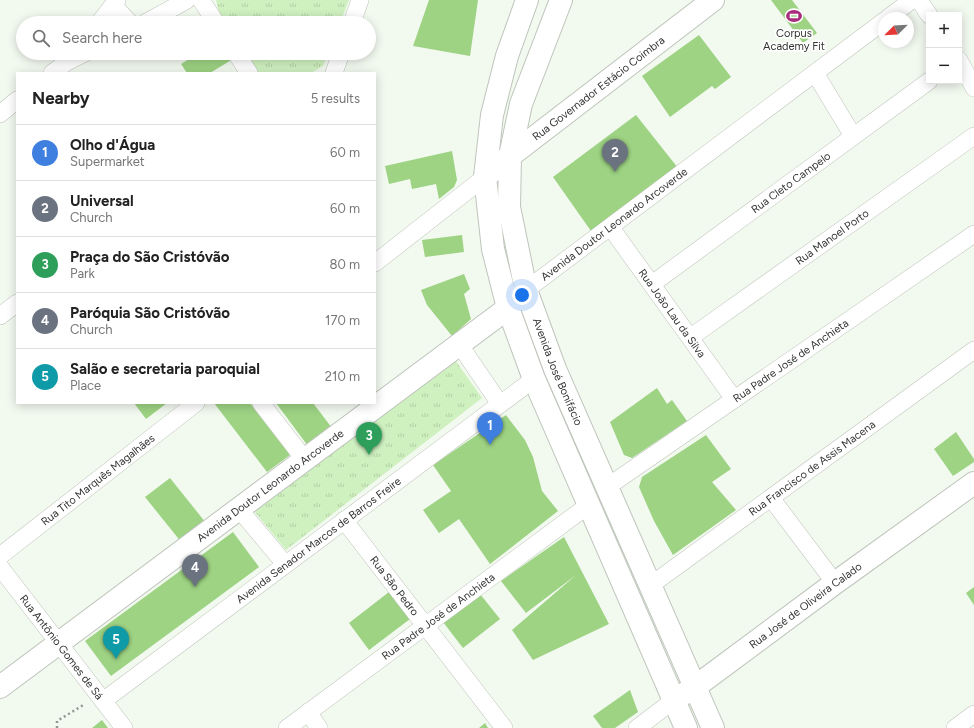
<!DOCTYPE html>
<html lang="en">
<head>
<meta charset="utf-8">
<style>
	:root { --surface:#fff; --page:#f6f6f6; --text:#222; --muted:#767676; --line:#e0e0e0; --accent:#a92b7b }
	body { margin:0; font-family:Figtree,sans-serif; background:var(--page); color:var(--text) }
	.controls { position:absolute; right:12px; top:12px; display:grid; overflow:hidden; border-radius:0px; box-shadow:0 2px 10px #0003 }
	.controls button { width:36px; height:36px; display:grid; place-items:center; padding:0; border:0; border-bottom:1px solid var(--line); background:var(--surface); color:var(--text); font:20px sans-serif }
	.compass { position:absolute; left:878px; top:12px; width:36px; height:36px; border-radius:50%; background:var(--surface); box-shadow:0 2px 10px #0003; rotate:246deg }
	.you { position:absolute; left:522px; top:295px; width:14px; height:14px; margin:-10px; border:3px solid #fff; border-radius:50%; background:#1a73e8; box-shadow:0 0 0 6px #1a73e833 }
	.badge { display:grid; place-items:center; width:26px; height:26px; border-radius:50%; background:var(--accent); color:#fff; font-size:13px; font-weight:700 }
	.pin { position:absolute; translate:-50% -33px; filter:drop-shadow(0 1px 2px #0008) }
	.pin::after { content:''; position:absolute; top:21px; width:14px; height:12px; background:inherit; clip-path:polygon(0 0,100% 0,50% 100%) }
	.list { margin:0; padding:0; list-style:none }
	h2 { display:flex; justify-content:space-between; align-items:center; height:52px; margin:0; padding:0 16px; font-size:17px }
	h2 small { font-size:13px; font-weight:400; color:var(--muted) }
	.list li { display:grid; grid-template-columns:26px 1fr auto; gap:12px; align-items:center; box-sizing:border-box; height:56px; padding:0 16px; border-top:1px solid var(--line) }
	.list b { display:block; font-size:15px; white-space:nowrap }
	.list p { margin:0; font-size:13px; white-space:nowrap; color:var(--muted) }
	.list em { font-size:13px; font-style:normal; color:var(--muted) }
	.icon { flex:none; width:22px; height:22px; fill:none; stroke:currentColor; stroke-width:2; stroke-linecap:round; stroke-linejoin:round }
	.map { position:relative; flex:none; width:974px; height:728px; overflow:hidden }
	.search { position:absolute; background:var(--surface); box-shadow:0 2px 10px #0003; left:16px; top:16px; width:360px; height:44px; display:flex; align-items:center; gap:10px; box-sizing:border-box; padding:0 14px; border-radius:22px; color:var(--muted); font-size:15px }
	.panel { position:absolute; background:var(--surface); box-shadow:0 2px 10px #0003; left:16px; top:72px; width:360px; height:332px; border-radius:0px }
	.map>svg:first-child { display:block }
	.park { fill:url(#park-tufts) }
	.building { fill:#9dd383 }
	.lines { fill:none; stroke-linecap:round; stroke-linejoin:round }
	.minor-casing { stroke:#bec5bb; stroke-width:18 }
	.tertiary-casing { stroke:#bec5bb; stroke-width:24 }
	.secondary-casing { stroke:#bec5bb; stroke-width:24 }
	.path { stroke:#929790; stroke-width:2.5; stroke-dasharray:2 3; stroke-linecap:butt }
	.minor { stroke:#fff; stroke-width:17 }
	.tertiary { stroke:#fff; stroke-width:22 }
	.secondary { stroke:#fff; stroke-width:22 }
	.labels { text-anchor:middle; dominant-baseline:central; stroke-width:3.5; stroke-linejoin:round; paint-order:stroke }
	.poi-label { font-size:11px; fill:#313430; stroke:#fff }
	.street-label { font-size:11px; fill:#313430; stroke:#fff }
</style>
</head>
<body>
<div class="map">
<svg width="974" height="728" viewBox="0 0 974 728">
	<defs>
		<pattern id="park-tufts" width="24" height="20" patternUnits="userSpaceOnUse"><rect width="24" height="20" fill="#cff1c0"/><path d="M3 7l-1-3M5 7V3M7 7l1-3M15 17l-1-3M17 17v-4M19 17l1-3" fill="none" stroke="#b2cfa5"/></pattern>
	</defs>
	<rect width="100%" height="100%" fill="#f2f9ef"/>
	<!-- park -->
	<g class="park">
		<polygon points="216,0 349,0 340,23 225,23 219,13"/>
		<polygon points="245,53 328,53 323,66 311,73 258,73"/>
		<polygon points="455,360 482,398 286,550 254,511"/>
	</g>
	<!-- building -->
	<g class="building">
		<polygon points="429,0 478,0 470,56 413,46"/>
		<polygon points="771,0 792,0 817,33 803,43"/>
		<polygon points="699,35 731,77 715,89 712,86 670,117 642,76"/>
		<polygon points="199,53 229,53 233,59 210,73 187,73 181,64"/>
		<polygon points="636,115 678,168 591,231 553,177"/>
		<polygon points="452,151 457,180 454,187 439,199 436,184 412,189 410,179 389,184 385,166"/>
		<polygon points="462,235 464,252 425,257 422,240"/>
		<polygon points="464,274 470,289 464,294 471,319 452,336 427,305 421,290"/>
		<polygon points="657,388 667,404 672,400 687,421 632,458 624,455 610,422"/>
		<polygon points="134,403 167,403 146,419"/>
		<polygon points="214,403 250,403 290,455 267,472"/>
		<polygon points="276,403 313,403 332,428 308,446"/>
		<polygon points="506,415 525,440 533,457 542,491 558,511 490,564 459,519 439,533 423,510 451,491 433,465"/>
		<polygon points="956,432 974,459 974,462 953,476 934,449"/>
		<polygon points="706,435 731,469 712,482 736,510 673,555 654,521 639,487 642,477"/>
		<polygon points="170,478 206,523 182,543 145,497"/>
		<polygon points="233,532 259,567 111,676 85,641"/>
		<polygon points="564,537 609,624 533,660 512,630 576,575 526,613 501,581"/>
		<polygon points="974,587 974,605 966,593"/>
		<polygon points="389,592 410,619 369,650 349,623"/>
		<polygon points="480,594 500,619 463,648 443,622"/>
		<polygon points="630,690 638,712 615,728 602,728 593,716"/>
		<polygon points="102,720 108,728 92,728"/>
		<polygon points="485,723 488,728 479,728"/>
	</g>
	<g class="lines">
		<defs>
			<g id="minor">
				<polyline points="201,0 216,23"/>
				<polyline points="919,0 929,15"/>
				<polyline points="113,5 130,23"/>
				<polyline points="888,18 912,0"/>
				<polyline points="99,23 117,0"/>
				<polyline points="145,23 187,0"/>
				<polyline points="352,23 360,0"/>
				<polyline points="236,53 249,73"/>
				<polyline points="959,60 974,88"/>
				<polyline points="52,73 67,62 85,53"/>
				<polyline points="334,73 341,53"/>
				<polyline points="815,73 853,136"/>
				<polyline points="0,114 17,100"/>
				<path id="s1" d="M611,228L734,399"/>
				<polyline points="375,263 485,177"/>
				<path id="s2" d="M652,284L929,81"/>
				<path id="s3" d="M526,290L884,21"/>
				<polyline points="0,316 17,303"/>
				<path id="s4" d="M691,337L974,136"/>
				<polyline points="459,344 500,404"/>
				<polyline points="261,403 305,460"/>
				<path id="s5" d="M607,487L974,234"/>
				<polyline points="771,498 835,583"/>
				<polyline points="239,509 285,564"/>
				<path id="s6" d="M344,520L504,728"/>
				<path id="s7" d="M0,556L196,403"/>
				<path id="s8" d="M0,567L124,728"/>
				<path id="s9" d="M651,585L974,350"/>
				<path id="s10" d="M103,701L534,379"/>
				<polyline points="308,712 319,728"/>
				<path id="s11" d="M287,728L590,504"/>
				<polyline points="637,728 674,700"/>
				<polyline points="955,728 974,714"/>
			</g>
			<g id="tertiary">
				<path id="s12" d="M485,177L510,156L713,0"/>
				<path id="s13" d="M0,687L508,308L521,295"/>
				<path id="s14" d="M674,700L695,687L835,583L974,483"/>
			</g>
			<g id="secondary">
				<polyline points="527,0 507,56 492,115 485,177 493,249 508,308 534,379 686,728"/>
				<path id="s15" d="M561,0L521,104L510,156L509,207L526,290L555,369L713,728"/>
			</g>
		</defs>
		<!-- minor casing -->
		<use href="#minor" class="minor-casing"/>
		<!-- tertiary casing -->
		<use href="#tertiary" class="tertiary-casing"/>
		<!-- secondary casing -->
		<use href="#secondary" class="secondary-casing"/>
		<!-- path -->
		<polyline class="path" points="57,728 57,721 85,704"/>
		<!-- minor -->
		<use href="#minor" class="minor"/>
		<!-- tertiary -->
		<use href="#tertiary" class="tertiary"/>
		<!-- secondary -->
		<use href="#secondary" class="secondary"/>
	</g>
	<!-- icons -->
	<defs>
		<symbol id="stadium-bare" viewBox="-9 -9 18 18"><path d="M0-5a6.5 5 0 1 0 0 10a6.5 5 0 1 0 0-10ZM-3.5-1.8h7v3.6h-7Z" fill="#a92b7b" stroke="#fff" stroke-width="2.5" paint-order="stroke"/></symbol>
	</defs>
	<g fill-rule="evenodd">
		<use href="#stadium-bare" x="783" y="5" width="22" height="22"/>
	</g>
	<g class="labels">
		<!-- poi labels -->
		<g class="poi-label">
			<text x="794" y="33">Corpus<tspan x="794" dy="13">Academy Fit</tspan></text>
		</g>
		<!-- street labels -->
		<g class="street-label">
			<text stroke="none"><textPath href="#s12" startOffset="144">Rua Governador Estácio Coimbra</textPath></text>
			<text stroke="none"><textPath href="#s2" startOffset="172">Rua Cleto Campelo</textPath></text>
			<text stroke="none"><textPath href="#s3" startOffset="110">Avenida Doutor Leonardo Arcoverde</textPath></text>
			<text stroke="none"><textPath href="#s4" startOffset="173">Rua Manoel Porto</textPath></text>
			<text stroke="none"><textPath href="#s1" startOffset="105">Rua João Lau da Silva</textPath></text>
			<text stroke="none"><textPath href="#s5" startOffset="223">Rua Padre José de Anchieta</textPath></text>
			<text stroke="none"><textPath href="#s15" startOffset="388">Avenida José Bonifácio</textPath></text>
			<text stroke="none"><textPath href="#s9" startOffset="199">Rua Francisco de Assis Macena</textPath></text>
			<text stroke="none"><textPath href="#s7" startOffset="124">Rua Tito Marquês Magalhães</textPath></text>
			<text stroke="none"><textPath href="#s13" startOffset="337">Avenida Doutor Leonardo Arcoverde</textPath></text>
			<text stroke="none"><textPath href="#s10" startOffset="269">Avenida Senador Marcos de Barros Freire</textPath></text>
			<text stroke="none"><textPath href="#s6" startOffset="83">Rua São Pedro</textPath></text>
			<text stroke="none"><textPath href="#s14" startOffset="162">Rua José de Oliveira Calado</textPath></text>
			<text stroke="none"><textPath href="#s11" startOffset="188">Rua Padre José de Anchieta</textPath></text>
			<text stroke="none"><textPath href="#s8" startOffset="101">Rua Antônio Gomes de Sá</textPath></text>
		</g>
	</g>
</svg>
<div class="controls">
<button>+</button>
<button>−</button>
</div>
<svg class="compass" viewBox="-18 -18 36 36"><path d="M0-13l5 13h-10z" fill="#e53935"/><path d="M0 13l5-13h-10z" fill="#767676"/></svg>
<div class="you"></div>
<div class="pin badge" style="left:490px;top:445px;background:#3f7fe0">1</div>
<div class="pin badge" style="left:615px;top:172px;background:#6b7280">2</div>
<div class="pin badge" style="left:369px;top:455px;background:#2e9e5b">3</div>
<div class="pin badge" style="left:195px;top:587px;background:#6b7280">4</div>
<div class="pin badge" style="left:116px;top:659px;background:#0f9aa8">5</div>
<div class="search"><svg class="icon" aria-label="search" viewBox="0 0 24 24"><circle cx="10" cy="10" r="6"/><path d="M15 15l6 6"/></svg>Search here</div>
<section class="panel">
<h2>Nearby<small>5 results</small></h2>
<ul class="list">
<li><span class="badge" style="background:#3f7fe0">1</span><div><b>Olho d'Água</b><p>Supermarket</p></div><em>60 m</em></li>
<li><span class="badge" style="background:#6b7280">2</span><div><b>Universal</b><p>Church</p></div><em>60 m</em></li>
<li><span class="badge" style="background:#2e9e5b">3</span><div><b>Praça do São Cristóvão</b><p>Park</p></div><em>80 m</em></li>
<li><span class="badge" style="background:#6b7280">4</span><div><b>Paróquia São Cristóvão</b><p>Church</p></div><em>170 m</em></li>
<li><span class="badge" style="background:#0f9aa8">5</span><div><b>Salão e secretaria paroquial</b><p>Place</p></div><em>210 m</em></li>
</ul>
</section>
</div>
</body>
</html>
